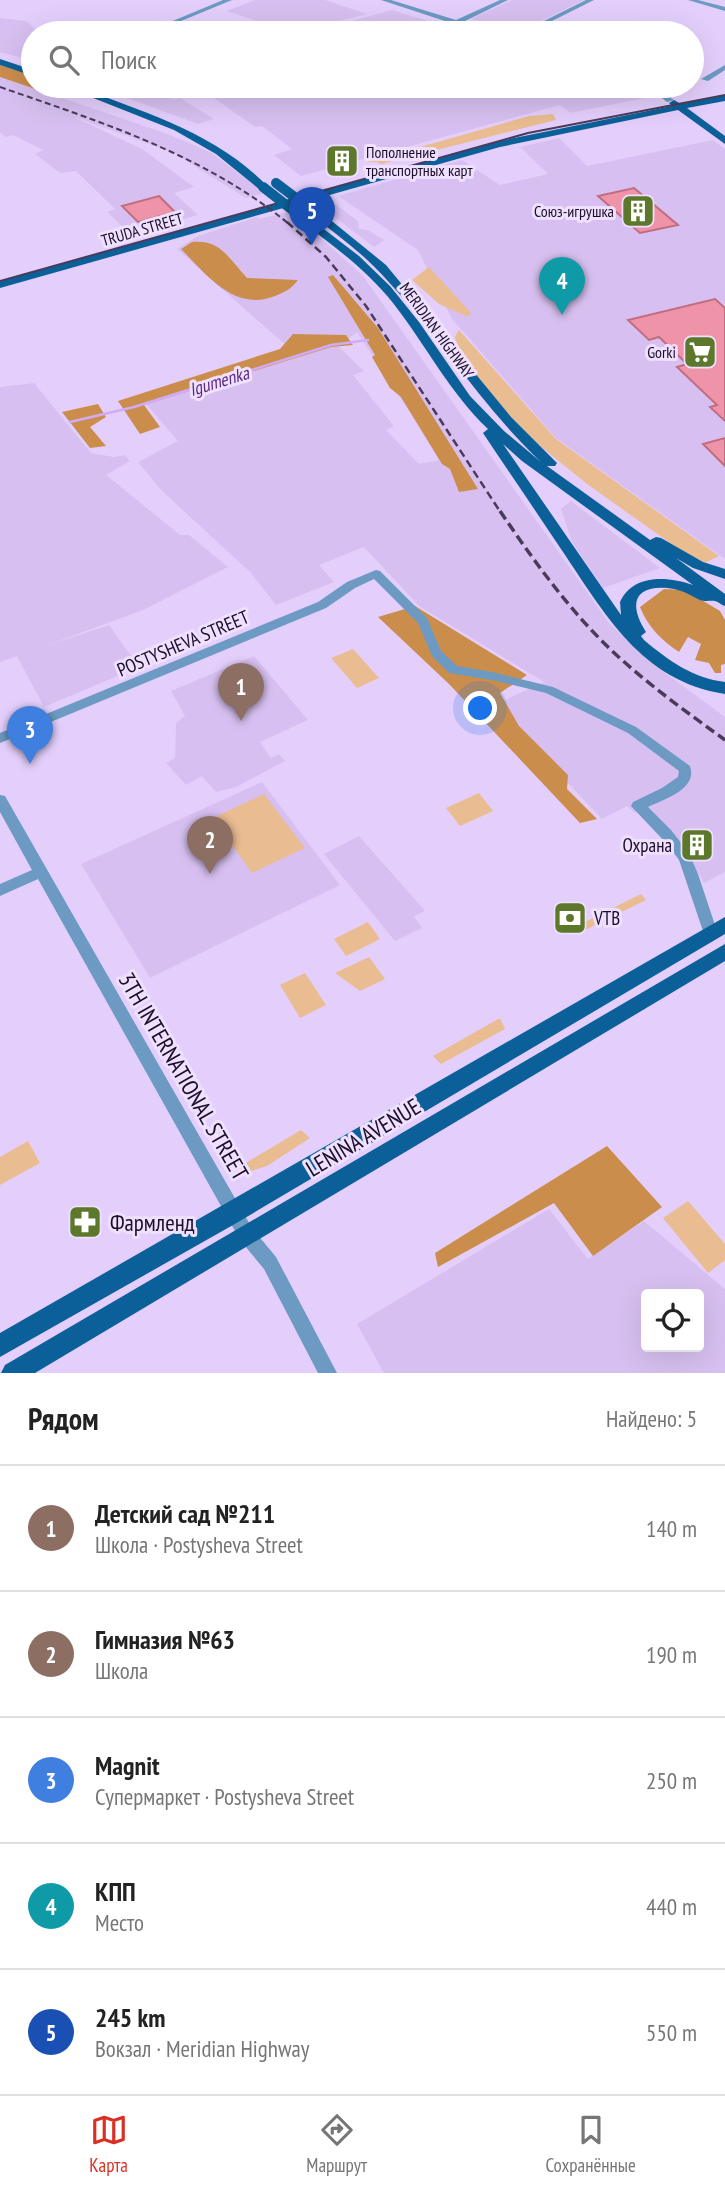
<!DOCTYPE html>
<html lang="ru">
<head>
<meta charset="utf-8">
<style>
	:root { --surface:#fff; --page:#f2f2f2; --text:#222; --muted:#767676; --line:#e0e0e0; --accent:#d93025 }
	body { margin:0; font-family:"PT Sans Narrow",sans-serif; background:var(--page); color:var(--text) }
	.controls { position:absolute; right:21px; bottom:21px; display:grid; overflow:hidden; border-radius:7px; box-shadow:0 7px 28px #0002 }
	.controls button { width:63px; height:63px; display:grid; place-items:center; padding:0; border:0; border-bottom:2px solid var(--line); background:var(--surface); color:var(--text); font:35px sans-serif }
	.you { position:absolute; left:481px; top:709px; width:24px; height:24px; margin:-18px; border:5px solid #fff; border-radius:50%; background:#1a73e8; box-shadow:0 0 0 10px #1a73e833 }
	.badge { display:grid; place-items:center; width:46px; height:46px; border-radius:50%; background:var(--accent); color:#fff; font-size:23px; font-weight:700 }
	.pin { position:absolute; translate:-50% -58px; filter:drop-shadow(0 2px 4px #0008) }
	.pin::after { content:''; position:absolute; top:37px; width:24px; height:21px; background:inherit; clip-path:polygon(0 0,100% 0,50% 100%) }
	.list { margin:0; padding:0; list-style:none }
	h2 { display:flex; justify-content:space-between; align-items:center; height:91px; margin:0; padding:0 28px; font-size:30px }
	h2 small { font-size:23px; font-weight:400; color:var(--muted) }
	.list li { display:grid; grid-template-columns:46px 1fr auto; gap:21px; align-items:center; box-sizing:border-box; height:126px; padding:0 28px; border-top:2px solid var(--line) }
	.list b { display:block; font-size:26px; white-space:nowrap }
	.list p { margin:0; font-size:23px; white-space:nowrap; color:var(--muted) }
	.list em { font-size:23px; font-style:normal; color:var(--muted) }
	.icon { flex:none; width:38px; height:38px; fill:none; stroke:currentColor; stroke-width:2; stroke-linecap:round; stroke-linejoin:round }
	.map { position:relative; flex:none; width:725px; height:1373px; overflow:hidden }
	.search { position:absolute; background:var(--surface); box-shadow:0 7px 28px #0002; left:21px; right:21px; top:21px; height:77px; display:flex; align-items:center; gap:18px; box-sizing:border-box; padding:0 24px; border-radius:38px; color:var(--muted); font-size:26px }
	.sheet { height:721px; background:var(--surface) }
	nav { display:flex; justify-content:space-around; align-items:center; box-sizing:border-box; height:98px; border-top:2px solid var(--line); background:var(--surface); font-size:19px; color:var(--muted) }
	nav a { display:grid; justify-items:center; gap:4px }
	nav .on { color:var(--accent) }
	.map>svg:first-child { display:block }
	.built { fill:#d7c0f1; fill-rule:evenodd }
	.green { fill:#e9bc91 }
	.forest { fill:#cb8d4c }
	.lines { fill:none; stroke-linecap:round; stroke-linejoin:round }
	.stream { stroke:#d0acf8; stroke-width:2.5 }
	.building { fill:#ef94a8; stroke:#c16d80; stroke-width:2 }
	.minor { fill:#6c9ac2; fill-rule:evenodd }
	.major { fill:#0b6099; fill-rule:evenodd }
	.tram { stroke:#4a3b5a; stroke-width:2 }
	.rail-far2 { stroke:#4a3b5a; stroke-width:2; stroke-dasharray:6 3.5; stroke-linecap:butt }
	.rail-far1 { stroke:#4a3b5a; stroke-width:2.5; stroke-dasharray:8 4.5; stroke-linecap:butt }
	.rail { stroke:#4a3b5a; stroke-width:3.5; stroke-dasharray:10 5; stroke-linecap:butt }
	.major-bridge { stroke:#0b6099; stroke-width:10 }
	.labels { text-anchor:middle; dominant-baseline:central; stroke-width:6; stroke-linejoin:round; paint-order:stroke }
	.far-poi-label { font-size:16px; fill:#1b0d28; stroke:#eee0fe; text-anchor:end }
	.far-street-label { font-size:16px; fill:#1b0d28; stroke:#eee0fe }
	.far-water-label { font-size:18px; font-style:italic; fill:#58297f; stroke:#eee0fe }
	.street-label { font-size:19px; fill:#1b0d28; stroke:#eee0fe }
	.poi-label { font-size:19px; fill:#1b0d28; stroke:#eee0fe; text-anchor:end }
	.near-street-label { font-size:23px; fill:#1b0d28; stroke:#eee0fe }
	.near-poi-label { font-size:23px; fill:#1b0d28; stroke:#eee0fe; text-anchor:start }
</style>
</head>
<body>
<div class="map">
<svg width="725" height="1373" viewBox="0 0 725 1373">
	<rect width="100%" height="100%" fill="#e4cffc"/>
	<!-- built -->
	<g class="built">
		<polygon points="255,0 325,0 367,14 292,33 227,11"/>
		<polygon points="512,0 584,0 517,33 471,19"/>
		<polygon points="392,10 468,33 310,33 316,31"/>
		<polygon points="0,18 26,21 39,33 33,33 33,61 0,52"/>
		<polygon points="0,77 168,134 210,152 265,193 246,198 172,152 72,116 142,149 194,187 174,193 198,215 130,234 107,212 115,209 76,171 60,173 35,154 43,150 13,135 6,137 0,132"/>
		<polygon points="94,86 145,86 174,100 180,98 214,119 198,124"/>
		<polygon points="197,86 633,86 650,97 570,113 560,105 301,176 274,155 292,149 262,126 255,127"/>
		<polygon points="559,138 587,166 713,140 725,149 725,559 556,438 452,319 418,250 338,196 462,160 500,185 548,174 520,147"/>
		<polygon points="326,197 358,221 359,229 368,230 384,240 374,247 314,201"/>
		<path d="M287,212L311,229L363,276L609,623L645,658L725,717V872L704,883L682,846L645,808L635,813L627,806L602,819L494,705L544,682L419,606L364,547L319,565L334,582L276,605L250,572L162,491L138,462L178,441L146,404L299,357L177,249L198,236L257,217L259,219ZM357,332L409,411L439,460L419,464L386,430L394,426L353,375L364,371L338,346Z"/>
		<polygon points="34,383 91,453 114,457 125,455 130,461 106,475 180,535 189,535 228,567 143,610 45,646 109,625 139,667 44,707 17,656 0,662 0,387"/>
		<polygon points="571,501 660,568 603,588 572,542 561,509"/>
		<polygon points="254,656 308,720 260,742 271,758 279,754 285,761 236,787 216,792 202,776 186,785 166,763 175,758 176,723 185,716 171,691"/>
		<polygon points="262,782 340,885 150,978 81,864"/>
		<polygon points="359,836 425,911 414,916 422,928 395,941 324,854"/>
		<path d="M549,1209L588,1259L644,1221L725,1289V1373H384L357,1324ZM646,1294H699V1347H646Z"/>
	</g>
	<!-- green -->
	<g class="green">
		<polygon points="553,114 556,120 381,164 377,162 367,162 529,116"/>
		<polygon points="429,267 472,314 466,316 439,304 412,280"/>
		<polygon points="459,330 556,439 719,556 705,563 680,550 587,484 518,428 467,366 458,353 455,337"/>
		<polygon points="353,649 379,678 357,688 331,658"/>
		<polygon points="479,793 493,811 460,826 446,808"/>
		<polygon points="264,794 305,848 252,873 213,818"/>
		<polygon points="641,894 646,900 577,934 573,928"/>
		<polygon points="368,922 380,939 346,956 334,939"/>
		<polygon points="369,957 385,979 360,991 335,973"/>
		<polygon points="305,973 326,1005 300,1018 280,985"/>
		<polygon points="500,1018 505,1029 441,1064 433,1056"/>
		<polygon points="301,1130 310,1138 267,1166 241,1174 234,1170"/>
		<polygon points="28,1141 40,1163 0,1185 0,1157"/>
		<polygon points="688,1201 725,1244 725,1260 708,1273 663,1218"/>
	</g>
	<!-- forest -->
	<g class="forest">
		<polygon points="0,65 33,75 33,86 68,87 44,92 0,77"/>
		<path d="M192,242C221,239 229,259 247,278L298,280C291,289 285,292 275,296C234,312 207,275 181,249Z"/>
		<polygon points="333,275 378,328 478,489 459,492 450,469 442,464 401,397 390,388 372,357 375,355 328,277"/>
		<polygon points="293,334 346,335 353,345 331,347 144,405 160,427 140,434 118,401 280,349"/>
		<polygon points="98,404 106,417 90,427 106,446 90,448 62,412"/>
		<path d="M664,589L685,590L720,611L725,620V664L721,665V673H715L709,663L695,660L701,644L688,637L679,652C661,640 648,627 640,607Z"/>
		<polygon points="415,606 527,675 500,693 519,726 568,775 567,789 597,819 580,823 449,684 378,617"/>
		<polygon points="607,1146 662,1207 593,1256 554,1203 438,1267 435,1253"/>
	</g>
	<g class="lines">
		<!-- stream -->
		<polyline class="stream" points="70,422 134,407 331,345 368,340"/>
	</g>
	<!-- building -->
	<g class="building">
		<polygon points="634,188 678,225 640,233 598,196"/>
		<polygon points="159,196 175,212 138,222 122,206"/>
		<polygon points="715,299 725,308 725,421 710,407 717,405 677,367 687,364 659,337 649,340 628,320"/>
		<polygon points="725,438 725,466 703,444"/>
	</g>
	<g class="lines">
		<!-- minor -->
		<g class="minor">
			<polygon points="223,0 232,0 152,33 144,33"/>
			<polygon points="381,0 391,0 456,20 500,0 508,0 463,22 493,33 484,33 454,24"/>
			<polygon points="586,0 594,0 528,33 520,33"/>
			<polygon points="688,0 698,0 725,7 725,11"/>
			<polygon points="725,65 725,70 708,81 701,79"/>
			<polygon points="646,86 653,86 674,100 667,102"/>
			<path d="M376,570L380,571L427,618L441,651L457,666L492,672L553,687L636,727L690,766C698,789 665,799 648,807L671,830L689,853L698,874L718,934L716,938L711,940L706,938L704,934L679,860L668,845L631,806L633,802L662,788L678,777L679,771L628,733L546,693L492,680L449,673L432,656L418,623L374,579L355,588L326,608L0,743V733L318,602L347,582Z"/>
			<polygon points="0,795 5,796 252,1228 276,1257 337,1373 318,1373 264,1269 240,1240 38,879 0,896 0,884 32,870 0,812"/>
		</g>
		<!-- major -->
		<g class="major">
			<polygon points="0,59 33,70 33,76 0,65"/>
			<path d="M63,86H76C143,112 217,133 268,187L259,189L216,154L174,130Z"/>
			<polygon points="725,95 725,101 687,108 725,136 725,144 678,110 500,147 0,288 0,281 495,142 672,106 669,103 674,100 681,104"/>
			<path d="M309,209H317L386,265L511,417L557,463L555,466H547L650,540L656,537L661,538L703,562L725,569V579L693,568L676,558L725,594V606C721,605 719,602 715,601C711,600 706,602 700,600C692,596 684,591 674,589C637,583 626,601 646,632L641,636L644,640C669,661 693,678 725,682V694C641,681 605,614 561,549C535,510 509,472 483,433L488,429C449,392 426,345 393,303C366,269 330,243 295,217V213H303L359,256L390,286L419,322L470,396L504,431L541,462C482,407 441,338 386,279C364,254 336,234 309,213ZM503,444L522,461L693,585C667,576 633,574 620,602L621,615Z"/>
			<polygon points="725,917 725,934 233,1225 0,1357 0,1333"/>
			<polygon points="725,944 725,961 35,1373 1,1373 5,1365"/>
		</g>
		<!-- tram -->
		<polyline class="tram" points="0,281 528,133 725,95"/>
		<!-- rail-far2 -->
		<path class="rail-far2" d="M0,87C101,122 205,155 289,224"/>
		<!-- rail-far1 -->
		<polyline class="rail-far1" points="287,222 326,257 366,306 501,513"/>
		<!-- rail -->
		<path class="rail" d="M500,511C532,558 566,606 607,646C643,681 684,710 725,740"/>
		<!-- major-bridge -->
		<g class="major-bridge">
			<polyline points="276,183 313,211"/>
			<polyline points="263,187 299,215"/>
		</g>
	</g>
	<!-- icons -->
	<defs>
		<symbol id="building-square" viewBox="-11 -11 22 22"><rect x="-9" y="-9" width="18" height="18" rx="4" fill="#5d772b" stroke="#eee0fe"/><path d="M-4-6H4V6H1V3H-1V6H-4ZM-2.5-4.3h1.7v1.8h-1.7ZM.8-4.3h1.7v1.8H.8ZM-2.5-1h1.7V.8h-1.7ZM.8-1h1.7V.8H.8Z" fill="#fff"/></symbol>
		<symbol id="supermarket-square" viewBox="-11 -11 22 22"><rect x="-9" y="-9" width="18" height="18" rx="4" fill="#5d772b" stroke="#eee0fe"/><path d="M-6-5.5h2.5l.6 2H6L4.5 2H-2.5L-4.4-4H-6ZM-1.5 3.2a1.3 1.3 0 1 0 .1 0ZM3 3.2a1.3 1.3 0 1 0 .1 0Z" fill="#fff"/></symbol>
		<symbol id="bank-square" viewBox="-11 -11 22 22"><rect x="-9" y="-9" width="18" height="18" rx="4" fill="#5d772b" stroke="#eee0fe"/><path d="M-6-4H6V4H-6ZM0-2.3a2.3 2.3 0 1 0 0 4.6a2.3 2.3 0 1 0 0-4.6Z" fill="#fff"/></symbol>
		<symbol id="pharmacy-square" viewBox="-11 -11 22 22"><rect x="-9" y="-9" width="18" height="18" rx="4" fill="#5d772b" stroke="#eee0fe"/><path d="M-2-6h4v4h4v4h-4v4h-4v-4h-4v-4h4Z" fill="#fff"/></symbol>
	</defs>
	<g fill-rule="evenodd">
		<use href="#building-square" x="323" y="142" width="38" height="38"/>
		<use href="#building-square" x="619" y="192" width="38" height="38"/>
		<use href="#supermarket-square" x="681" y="333" width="38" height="38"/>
		<use href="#building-square" x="678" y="826" width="38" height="38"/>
		<use href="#bank-square" x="551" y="899" width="38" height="38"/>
		<use href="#pharmacy-square" x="66" y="1203" width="38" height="38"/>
	</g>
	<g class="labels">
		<!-- far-poi labels -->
		<g class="far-poi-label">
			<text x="366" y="152" text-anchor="start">Пополнение<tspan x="366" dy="18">транспортных карт</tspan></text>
			<text x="614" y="211">Союз-игрушка</text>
			<text x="676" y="352">Gorki</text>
		</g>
		<!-- far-street labels -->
		<g class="far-street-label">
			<text transform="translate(142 229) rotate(-16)">TRUDA STREET</text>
			<text transform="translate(437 330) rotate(54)">MERIDIAN HIGHWAY</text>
		</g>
		<!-- far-water labels -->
		<g class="far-water-label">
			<text transform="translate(219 381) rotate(-17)">Igumenka</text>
		</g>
		<!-- street labels -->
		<g class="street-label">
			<text transform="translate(183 643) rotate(-23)">POSTYSHEVA STREET</text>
		</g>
		<!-- poi labels -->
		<g class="poi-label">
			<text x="672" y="845">Охрана</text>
			<text x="594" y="918" text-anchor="start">VTB</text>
		</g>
		<!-- near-street labels -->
		<g class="near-street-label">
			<text transform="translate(184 1076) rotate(60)">3TH INTERNATIONAL STREET</text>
			<text transform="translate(363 1137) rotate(-31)">LENINA AVENUE</text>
		</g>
		<!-- near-poi labels -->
		<g class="near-poi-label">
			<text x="110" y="1222">Фармленд</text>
		</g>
	</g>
</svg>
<div class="controls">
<button><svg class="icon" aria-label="locate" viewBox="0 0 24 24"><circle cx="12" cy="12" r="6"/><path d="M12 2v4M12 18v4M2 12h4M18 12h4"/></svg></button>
</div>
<div class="you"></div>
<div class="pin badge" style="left:241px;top:721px;background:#8d6e63">1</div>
<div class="pin badge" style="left:210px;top:874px;background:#8d6e63">2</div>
<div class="pin badge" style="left:30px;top:764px;background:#3f7fe0">3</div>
<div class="pin badge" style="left:562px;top:315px;background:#0f9aa8">4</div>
<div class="pin badge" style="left:312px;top:245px;background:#1a4fb4">5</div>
<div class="search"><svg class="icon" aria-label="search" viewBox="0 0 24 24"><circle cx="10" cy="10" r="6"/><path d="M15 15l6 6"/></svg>Поиск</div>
</div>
<section class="sheet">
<h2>Рядом<small>Найдено: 5</small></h2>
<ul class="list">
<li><span class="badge" style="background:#8d6e63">1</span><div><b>Детский сад №211</b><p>Школа · Postysheva Street</p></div><em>140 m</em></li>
<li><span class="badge" style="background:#8d6e63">2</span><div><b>Гимназия №63</b><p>Школа</p></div><em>190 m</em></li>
<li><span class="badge" style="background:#3f7fe0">3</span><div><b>Magnit</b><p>Супермаркет · Postysheva Street</p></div><em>250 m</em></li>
<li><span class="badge" style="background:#0f9aa8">4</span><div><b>КПП</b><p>Место</p></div><em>440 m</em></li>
<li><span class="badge" style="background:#1a4fb4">5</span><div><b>245 km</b><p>Вокзал · Meridian Highway</p></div><em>550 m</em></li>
</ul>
</section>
<nav>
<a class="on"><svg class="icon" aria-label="map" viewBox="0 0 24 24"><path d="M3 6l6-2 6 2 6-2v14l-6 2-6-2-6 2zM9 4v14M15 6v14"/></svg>Карта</a>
<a><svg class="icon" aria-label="directions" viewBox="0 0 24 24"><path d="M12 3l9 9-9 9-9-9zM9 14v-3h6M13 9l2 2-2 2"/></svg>Маршрут</a>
<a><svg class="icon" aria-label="saved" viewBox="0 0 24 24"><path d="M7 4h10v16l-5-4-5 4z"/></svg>Сохранённые</a>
</nav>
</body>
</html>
